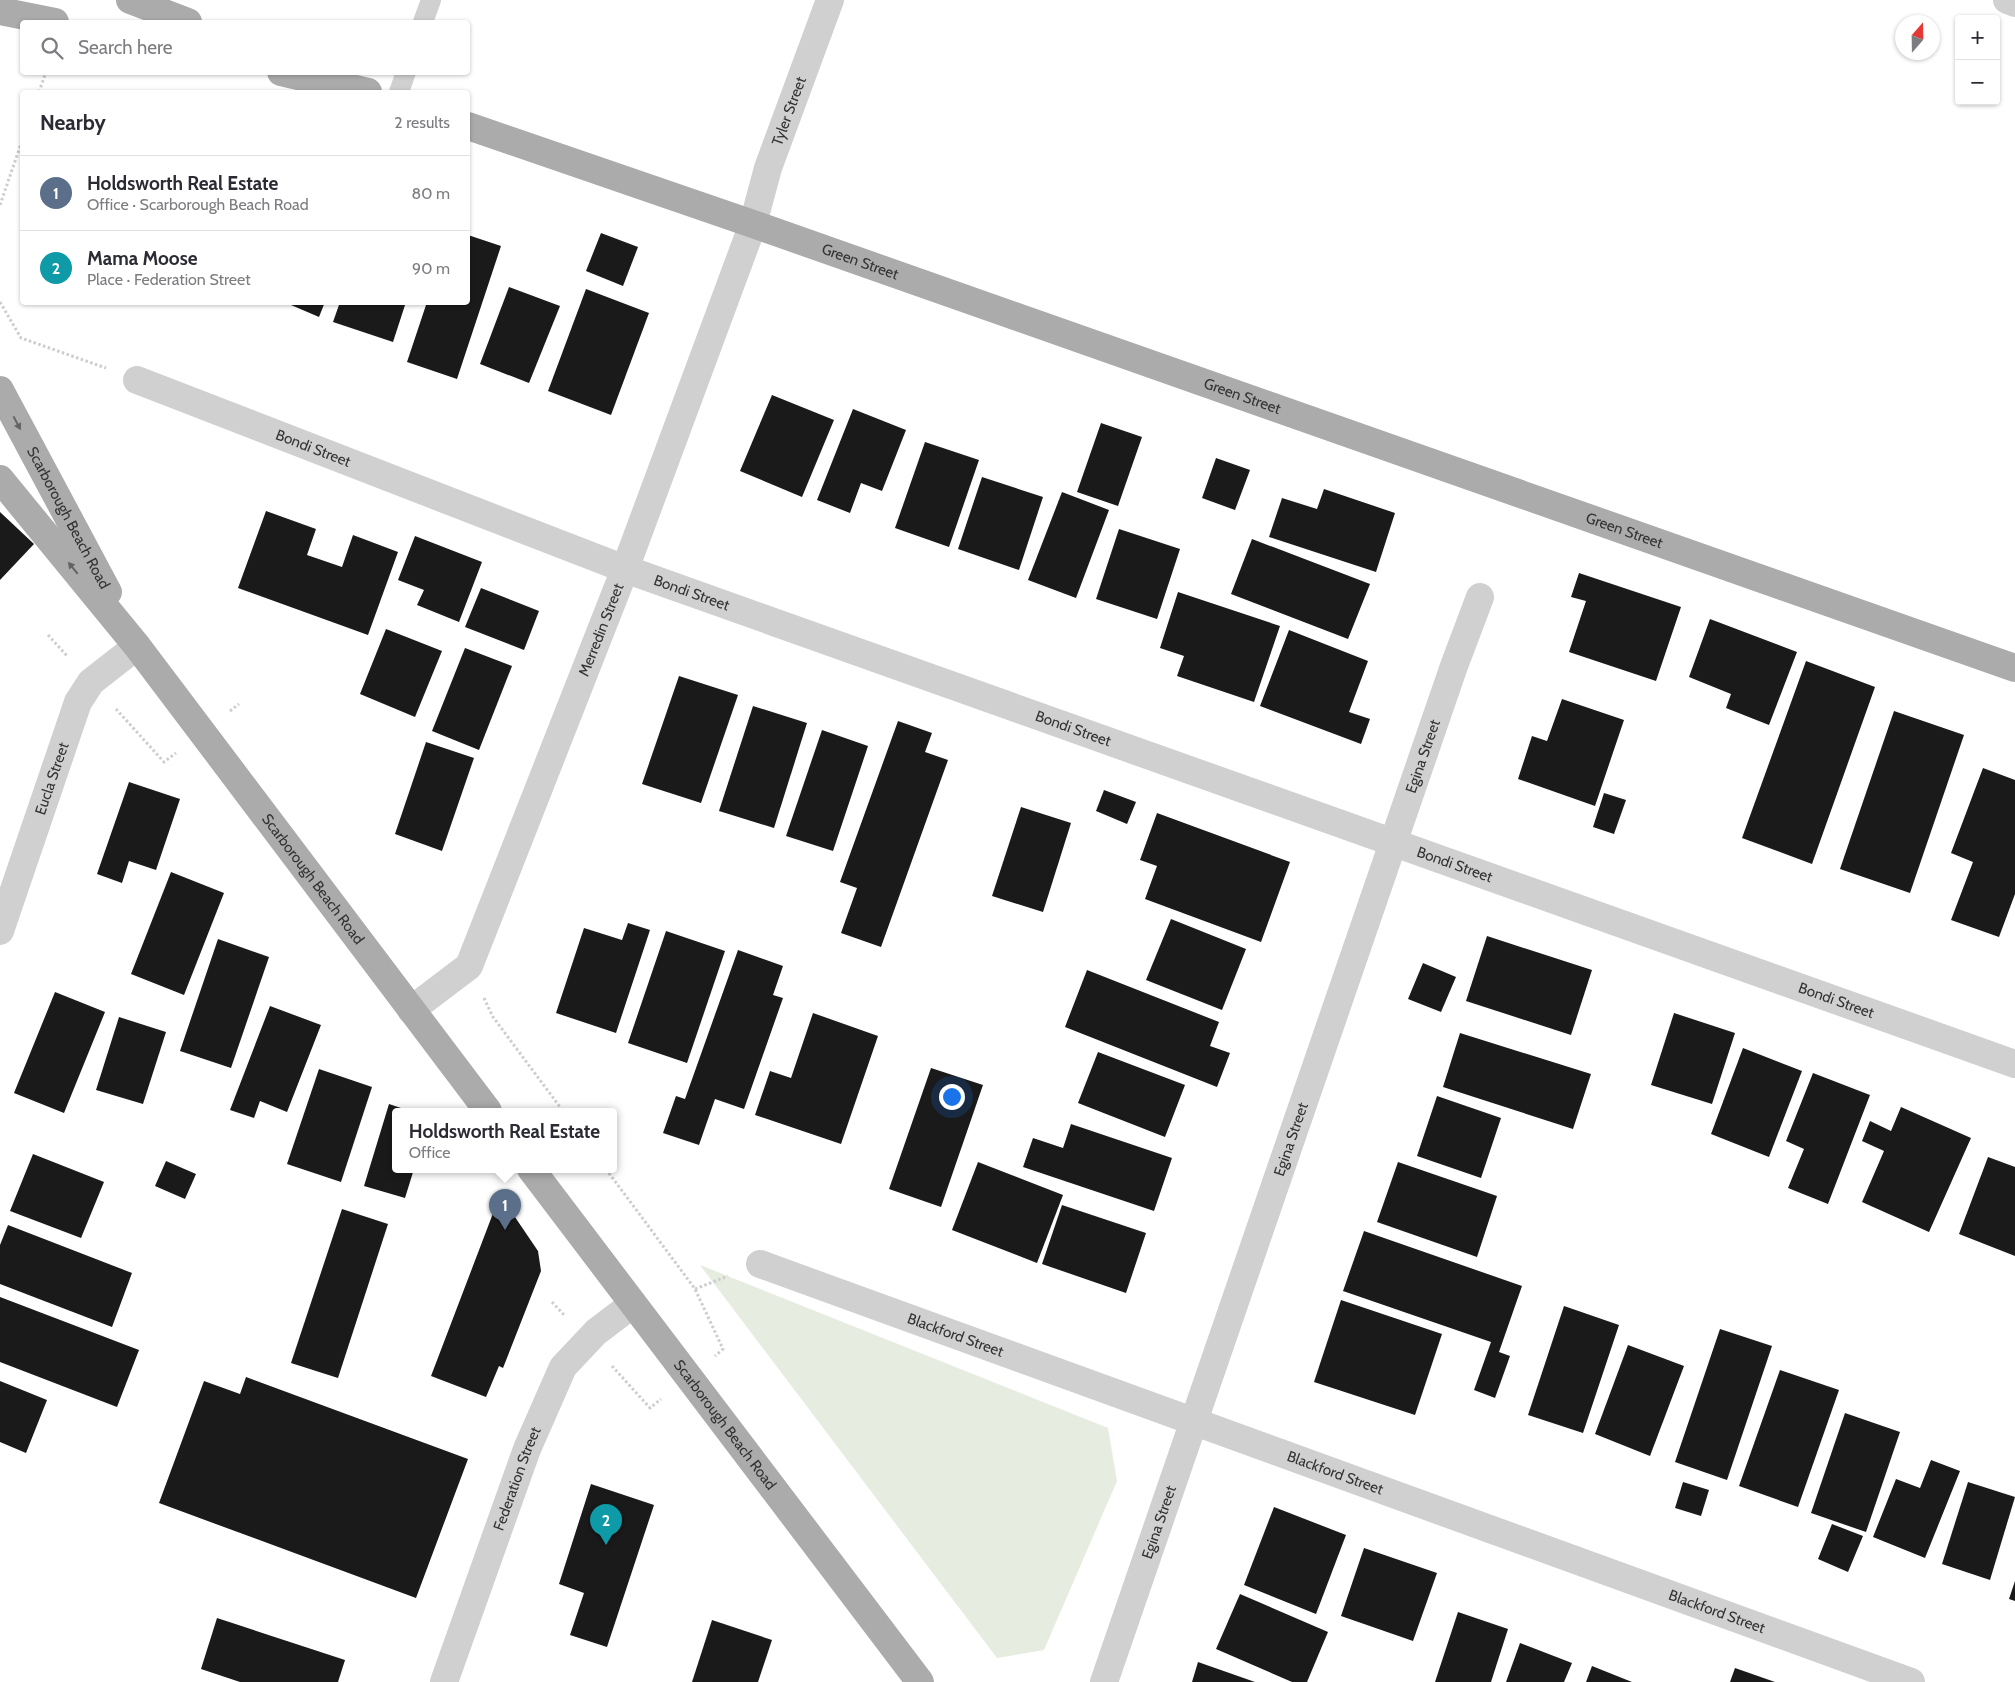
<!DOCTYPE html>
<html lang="en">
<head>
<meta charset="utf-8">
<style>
	:root { --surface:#fff; --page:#f7f7f7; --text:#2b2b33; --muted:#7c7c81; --line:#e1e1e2; --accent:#e63946 }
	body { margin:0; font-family:Cabin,sans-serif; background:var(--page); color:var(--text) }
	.controls { position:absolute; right:15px; top:15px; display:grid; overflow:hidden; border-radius:5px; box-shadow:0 1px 4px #0004 }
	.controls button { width:45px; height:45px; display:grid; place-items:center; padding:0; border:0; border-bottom:1px solid var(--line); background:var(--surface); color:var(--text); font:25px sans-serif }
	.compass { position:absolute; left:1895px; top:15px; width:45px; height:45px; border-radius:50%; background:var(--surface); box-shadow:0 1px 4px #0004; rotate:20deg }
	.you { position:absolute; left:951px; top:1096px; width:18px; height:18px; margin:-12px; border:4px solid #fff; border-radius:50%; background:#1a73e8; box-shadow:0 0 0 8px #1a73e833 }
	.badge { display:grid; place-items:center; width:32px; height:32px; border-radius:50%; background:var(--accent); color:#fff; font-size:16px; font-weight:700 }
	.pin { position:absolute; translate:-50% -41px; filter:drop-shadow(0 1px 2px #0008) }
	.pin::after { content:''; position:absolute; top:26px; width:18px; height:15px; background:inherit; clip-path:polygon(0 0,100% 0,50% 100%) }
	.popup { position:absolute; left:392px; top:1108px; width:225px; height:65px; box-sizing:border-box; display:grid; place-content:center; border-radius:5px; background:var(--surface); filter:drop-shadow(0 1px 4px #0005); font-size:16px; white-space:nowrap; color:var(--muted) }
	.popup b { font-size:19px; color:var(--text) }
	.popup::after { content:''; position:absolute; left:50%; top:100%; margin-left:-10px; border:10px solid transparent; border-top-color:var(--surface) }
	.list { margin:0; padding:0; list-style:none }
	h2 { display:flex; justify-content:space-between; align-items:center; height:65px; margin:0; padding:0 20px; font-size:21px }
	h2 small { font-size:16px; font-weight:400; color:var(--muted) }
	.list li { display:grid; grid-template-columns:32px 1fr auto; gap:15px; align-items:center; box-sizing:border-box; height:75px; padding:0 20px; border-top:1px solid var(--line) }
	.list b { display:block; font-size:19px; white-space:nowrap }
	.list p { margin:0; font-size:16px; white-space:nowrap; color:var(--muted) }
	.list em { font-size:16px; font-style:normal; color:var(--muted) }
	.icon { flex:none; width:28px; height:28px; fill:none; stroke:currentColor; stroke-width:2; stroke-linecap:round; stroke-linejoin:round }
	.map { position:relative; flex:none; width:2015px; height:1682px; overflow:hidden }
	.search { position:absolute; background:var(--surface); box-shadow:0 1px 4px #0004; left:20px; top:20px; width:450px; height:55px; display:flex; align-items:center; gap:12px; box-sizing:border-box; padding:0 18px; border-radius:5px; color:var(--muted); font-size:19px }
	.panel { position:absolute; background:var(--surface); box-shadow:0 1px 4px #0004; left:20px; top:90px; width:450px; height:215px; border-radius:5px }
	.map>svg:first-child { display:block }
	.green { fill:#e6ecdf }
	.building { fill:#1a1a1a }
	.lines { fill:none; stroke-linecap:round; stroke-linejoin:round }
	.path { stroke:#cdcdcd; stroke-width:3; stroke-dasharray:2.5 2.5; stroke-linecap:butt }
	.service { stroke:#d0d0d0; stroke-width:20 }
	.minor { stroke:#d0d0d0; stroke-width:28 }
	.primary { stroke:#ababab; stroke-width:28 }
	.oneway { fill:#636363 }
	.labels { text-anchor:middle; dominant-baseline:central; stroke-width:5; stroke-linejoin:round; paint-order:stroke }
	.street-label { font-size:15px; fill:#333; stroke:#fff }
</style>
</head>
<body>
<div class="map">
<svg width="2015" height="1682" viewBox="0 0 2015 1682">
	<rect width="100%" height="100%" fill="#fff"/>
	<!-- green -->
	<polygon class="green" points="700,1265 1108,1428 1117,1481 1044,1650 997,1658"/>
	<!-- building -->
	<g class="building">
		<polygon points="601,233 638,247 623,286 586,271"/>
		<polygon points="468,235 501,246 457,379 407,362 427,302 468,302"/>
		<polygon points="509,287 560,306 529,383 480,364"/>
		<polygon points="586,289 649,313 611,415 548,391"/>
		<polygon points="284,302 325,302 319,317"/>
		<polygon points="340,302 406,302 393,342 333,322"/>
		<polygon points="772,395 834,420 802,497 740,471"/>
		<polygon points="853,409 906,430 882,491 861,483 850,513 817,500"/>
		<polygon points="1101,423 1142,437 1118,506 1077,492"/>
		<polygon points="925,442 979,460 949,547 895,528"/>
		<polygon points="1216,458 1250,470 1235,510 1202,498"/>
		<polygon points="982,477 1043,497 1019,570 958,549"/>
		<polygon points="1324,489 1395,513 1376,572 1269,537 1282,498 1317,509"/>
		<polygon points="1062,492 1109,510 1076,598 1028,580"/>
		<polygon points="266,511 316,529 307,555 342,567 353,535 398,552 368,635 238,588"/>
		<polygon points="0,512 34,544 0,580"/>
		<polygon points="1119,529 1180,549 1157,619 1096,599"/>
		<polygon points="415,536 482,562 459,622 417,605 424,590 398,580"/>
		<polygon points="1252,539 1370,584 1348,639 1231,594"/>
		<polygon points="1579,573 1681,607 1656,681 1569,652 1586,601 1571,597"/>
		<polygon points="481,588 539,611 524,650 465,627"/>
		<polygon points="1178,592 1280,626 1254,702 1177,676 1184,656 1160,648"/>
		<polygon points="1710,619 1797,652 1769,725 1726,708 1731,694 1689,677"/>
		<polygon points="386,629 442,651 415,717 360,694"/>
		<polygon points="1289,630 1368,661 1349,712 1370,719 1361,744 1260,706"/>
		<polygon points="465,648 512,666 479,750 432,731"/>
		<polygon points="1806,661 1875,687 1812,864 1742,838"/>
		<polygon points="679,676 738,695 701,803 642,784"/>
		<polygon points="1562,699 1624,720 1595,806 1518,779 1532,736 1547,741"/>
		<polygon points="753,706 807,723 774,828 719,811"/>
		<polygon points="1894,711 1964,735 1910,893 1840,869"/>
		<polygon points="898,721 932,733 925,752 948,760 881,947 841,933 857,888 840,882"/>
		<polygon points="822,730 868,746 833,851 786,836"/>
		<polygon points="426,742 474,758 442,851 395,834"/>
		<polygon points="1983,768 2015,780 2015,894 1999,937 1951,920 1973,862 1951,853"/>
		<polygon points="129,782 180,799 156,870 129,861 122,883 97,874"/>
		<polygon points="1104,790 1136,802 1127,824 1096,811"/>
		<polygon points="1604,793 1626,800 1614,834 1593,827"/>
		<polygon points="1021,807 1071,823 1043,912 992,896"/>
		<polygon points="1157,813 1290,862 1261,942 1145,899 1157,866 1140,860"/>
		<polygon points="171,872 224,893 184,995 131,974"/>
		<polygon points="1171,919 1246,949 1222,1010 1146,980"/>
		<polygon points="628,923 650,930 616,1033 556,1013 584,928 622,940"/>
		<polygon points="666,931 725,951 687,1063 628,1043"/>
		<polygon points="1487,936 1592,970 1571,1035 1466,1001"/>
		<polygon points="218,939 269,957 231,1068 180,1051"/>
		<polygon points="738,950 783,966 773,995 783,998 744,1109 715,1099 699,1145 663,1133 676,1096 685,1099"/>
		<polygon points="1423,963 1456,977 1441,1012 1408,999"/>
		<polygon points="1087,970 1219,1022 1210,1046 1230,1053 1217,1087 1065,1027"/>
		<polygon points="55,992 105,1012 64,1113 14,1093"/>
		<polygon points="270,1006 321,1025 287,1112 260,1101 254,1118 230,1110"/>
		<polygon points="813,1013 878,1036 841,1144 755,1115 770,1071 791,1078"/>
		<polygon points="1674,1013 1735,1033 1712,1104 1651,1085"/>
		<polygon points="119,1017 166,1032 143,1104 96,1090"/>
		<polygon points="1460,1033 1591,1074 1573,1129 1443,1087"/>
		<polygon points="1743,1048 1802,1071 1769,1157 1711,1134"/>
		<polygon points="1098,1052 1185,1085 1165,1137 1078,1103"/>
		<polygon points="931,1068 983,1085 941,1207 889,1189"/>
		<polygon points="319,1069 372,1087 341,1182 287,1164"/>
		<polygon points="1813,1073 1870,1095 1828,1204 1788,1188 1804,1149 1786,1141"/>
		<polygon points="1437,1096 1501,1118 1481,1178 1417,1156"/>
		<polygon points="389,1104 410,1111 396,1111 396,1169 414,1169 405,1198 364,1186"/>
		<polygon points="1901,1107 1971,1138 1929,1232 1862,1202 1884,1151 1862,1141 1870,1121 1891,1131"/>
		<polygon points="1071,1124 1172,1158 1154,1211 1023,1167 1033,1138 1063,1148"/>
		<polygon points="33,1154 104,1182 81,1238 10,1211"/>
		<polygon points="1988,1157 2015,1167 2015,1256 1959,1234"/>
		<polygon points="166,1161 196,1174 185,1199 155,1186"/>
		<polygon points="978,1162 1063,1195 1037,1263 952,1230"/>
		<polygon points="1398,1162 1497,1196 1477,1257 1377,1222"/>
		<polygon points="500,1195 538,1251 541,1271 503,1368 499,1366 486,1397 431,1376"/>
		<polygon points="1062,1205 1146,1233 1126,1293 1042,1264"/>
		<polygon points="342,1209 388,1224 338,1378 291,1363"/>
		<polygon points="8,1225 132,1273 112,1327 0,1284 0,1245"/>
		<polygon points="1364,1231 1522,1286 1499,1352 1510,1356 1495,1398 1474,1390 1491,1342 1343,1291"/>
		<polygon points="0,1297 139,1350 117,1407 0,1362"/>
		<polygon points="1341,1300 1442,1334 1415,1415 1314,1382"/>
		<polygon points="1564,1306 1619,1325 1583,1433 1528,1415"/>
		<polygon points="1720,1329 1772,1346 1727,1480 1675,1462"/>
		<polygon points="1628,1345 1684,1366 1650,1456 1595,1434"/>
		<polygon points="1780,1370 1839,1390 1798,1507 1739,1486"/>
		<polygon points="246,1377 468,1459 416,1598 159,1503 204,1381 240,1394"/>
		<polygon points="0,1381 47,1400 26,1453 0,1442"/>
		<polygon points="1845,1413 1900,1432 1866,1532 1811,1513"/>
		<polygon points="1931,1460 1960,1471 1925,1558 1873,1537 1896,1479 1920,1488"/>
		<polygon points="1683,1482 1709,1490 1701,1516 1675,1508"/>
		<polygon points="1968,1482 2015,1497 1990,1580 1942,1564"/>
		<polygon points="591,1484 654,1505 607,1647 570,1635 584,1593 559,1584"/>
		<polygon points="1274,1507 1346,1535 1316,1614 1244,1585"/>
		<polygon points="1832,1524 1863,1536 1848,1572 1818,1559"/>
		<polygon points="1364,1548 1437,1573 1413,1641 1341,1616"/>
		<polygon points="2015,1581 2015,1601 2009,1599"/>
		<polygon points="1240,1594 1328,1632 1307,1682 1292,1682 1216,1649"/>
		<polygon points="1458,1612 1508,1629 1491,1682 1435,1682"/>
		<polygon points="217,1618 345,1660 338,1682 240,1682 201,1669"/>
		<polygon points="712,1620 772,1640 758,1682 692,1682"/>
		<polygon points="1520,1643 1572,1663 1564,1682 1506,1682"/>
		<polygon points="1198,1662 1255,1682 1192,1682"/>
		<polygon points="1592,1666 1632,1682 1586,1682"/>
		<polygon points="1735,1668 1775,1682 1730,1682"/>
	</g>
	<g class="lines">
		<!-- path -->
		<g class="path">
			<polyline points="39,92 46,72"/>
			<polyline points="0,205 22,141"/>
			<polyline points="0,302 21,338 106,368"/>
			<polyline points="48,635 68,657"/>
			<polyline points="116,709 164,762 176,753"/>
			<polyline points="230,711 239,704"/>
			<polyline points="484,998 493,1017 563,1111"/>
			<polyline points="606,1169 695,1289 723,1349 715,1356"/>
			<polyline points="695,1289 728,1276"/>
			<polyline points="552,1302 565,1316"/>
			<polyline points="612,1366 650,1408 661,1399"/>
		</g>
		<!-- service -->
		<g class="service">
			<polyline points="423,22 431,0"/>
			<polyline points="399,92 406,72"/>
		</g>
		<!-- minor -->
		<g class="minor">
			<polyline points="2007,0 2015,3"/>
			<path id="s1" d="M137,380L625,569L2015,1064"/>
			<path id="s2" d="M0,931L78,702L91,682L137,646"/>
			<path id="s3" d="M411,1010L469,966L625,569L753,224L768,168L830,0"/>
			<path id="s4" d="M760,1264L1911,1682"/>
			<path id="s5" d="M444,1682L527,1449L563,1367L596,1332L633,1304"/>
			<path id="s6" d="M1104,1682L1454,666L1480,597"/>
		</g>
		<!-- primary -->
		<g class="primary">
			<polyline points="130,0 188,22"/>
			<polyline points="0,11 55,22"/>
			<polyline points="281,72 368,92"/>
			<path id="s7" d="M468,126L753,224L2015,668"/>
			<path id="s8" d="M0,390L108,592"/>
			<path id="s9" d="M0,479L137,646L488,1111"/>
			<path id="s10" d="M531,1169L920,1682"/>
		</g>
	</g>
	<!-- one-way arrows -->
	<defs><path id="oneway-solid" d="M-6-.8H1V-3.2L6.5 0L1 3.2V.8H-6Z" transform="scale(1.25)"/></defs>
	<g class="oneway">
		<use href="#oneway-solid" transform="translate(17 423) rotate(62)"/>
		<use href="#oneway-solid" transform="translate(73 568) rotate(-129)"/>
	</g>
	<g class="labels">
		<!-- street labels -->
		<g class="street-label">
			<text stroke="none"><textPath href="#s3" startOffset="986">Tyler Street</textPath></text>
			<text stroke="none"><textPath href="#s7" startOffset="415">Green Street</textPath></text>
			<text stroke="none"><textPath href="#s7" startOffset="820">Green Street</textPath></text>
			<text stroke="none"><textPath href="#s1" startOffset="189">Bondi Street</textPath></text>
			<text stroke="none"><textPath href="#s8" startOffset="145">Scarborough Beach Road</textPath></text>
			<text stroke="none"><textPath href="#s7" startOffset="1225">Green Street</textPath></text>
			<text stroke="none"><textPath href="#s1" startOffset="594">Bondi Street</textPath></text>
			<text stroke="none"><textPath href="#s3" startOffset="434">Merredin Street</textPath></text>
			<text stroke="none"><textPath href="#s1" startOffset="999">Bondi Street</textPath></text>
			<text stroke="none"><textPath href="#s6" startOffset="979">Egina Street</textPath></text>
			<text stroke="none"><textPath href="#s2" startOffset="161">Eucla Street</textPath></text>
			<text stroke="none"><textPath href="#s1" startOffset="1404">Bondi Street</textPath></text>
			<text stroke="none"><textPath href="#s9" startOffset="508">Scarborough Beach Road</textPath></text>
			<text stroke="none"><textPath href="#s1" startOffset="1809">Bondi Street</textPath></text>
			<text stroke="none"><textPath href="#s6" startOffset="574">Egina Street</textPath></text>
			<text stroke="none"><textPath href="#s4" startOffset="208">Blackford Street</textPath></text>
			<text stroke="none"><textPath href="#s10" startOffset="321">Scarborough Beach Road</textPath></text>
			<text stroke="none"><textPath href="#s4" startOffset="612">Blackford Street</textPath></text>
			<text stroke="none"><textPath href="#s5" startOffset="216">Federation Street</textPath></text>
			<text stroke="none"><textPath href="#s6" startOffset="169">Egina Street</textPath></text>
			<text stroke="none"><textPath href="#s4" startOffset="1018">Blackford Street</textPath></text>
		</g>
	</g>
</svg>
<div class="controls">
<button>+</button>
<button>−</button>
</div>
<svg class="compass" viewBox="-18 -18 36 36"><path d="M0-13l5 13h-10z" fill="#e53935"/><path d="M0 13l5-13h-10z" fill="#7c7c81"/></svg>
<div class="you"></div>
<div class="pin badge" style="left:505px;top:1230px;background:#5c6f8a">1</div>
<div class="popup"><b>Holdsworth Real Estate</b>Office</div>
<div class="pin badge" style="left:606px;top:1545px;background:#0f9aa8">2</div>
<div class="search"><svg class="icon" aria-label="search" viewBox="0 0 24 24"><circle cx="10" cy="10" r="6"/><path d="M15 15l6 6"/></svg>Search here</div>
<section class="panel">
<h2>Nearby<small>2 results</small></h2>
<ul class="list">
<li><span class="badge" style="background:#5c6f8a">1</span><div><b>Holdsworth Real Estate</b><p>Office · Scarborough Beach Road</p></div><em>80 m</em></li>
<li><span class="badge" style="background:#0f9aa8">2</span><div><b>Mama Moose</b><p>Place · Federation Street</p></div><em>90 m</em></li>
</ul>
</section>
</div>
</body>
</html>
